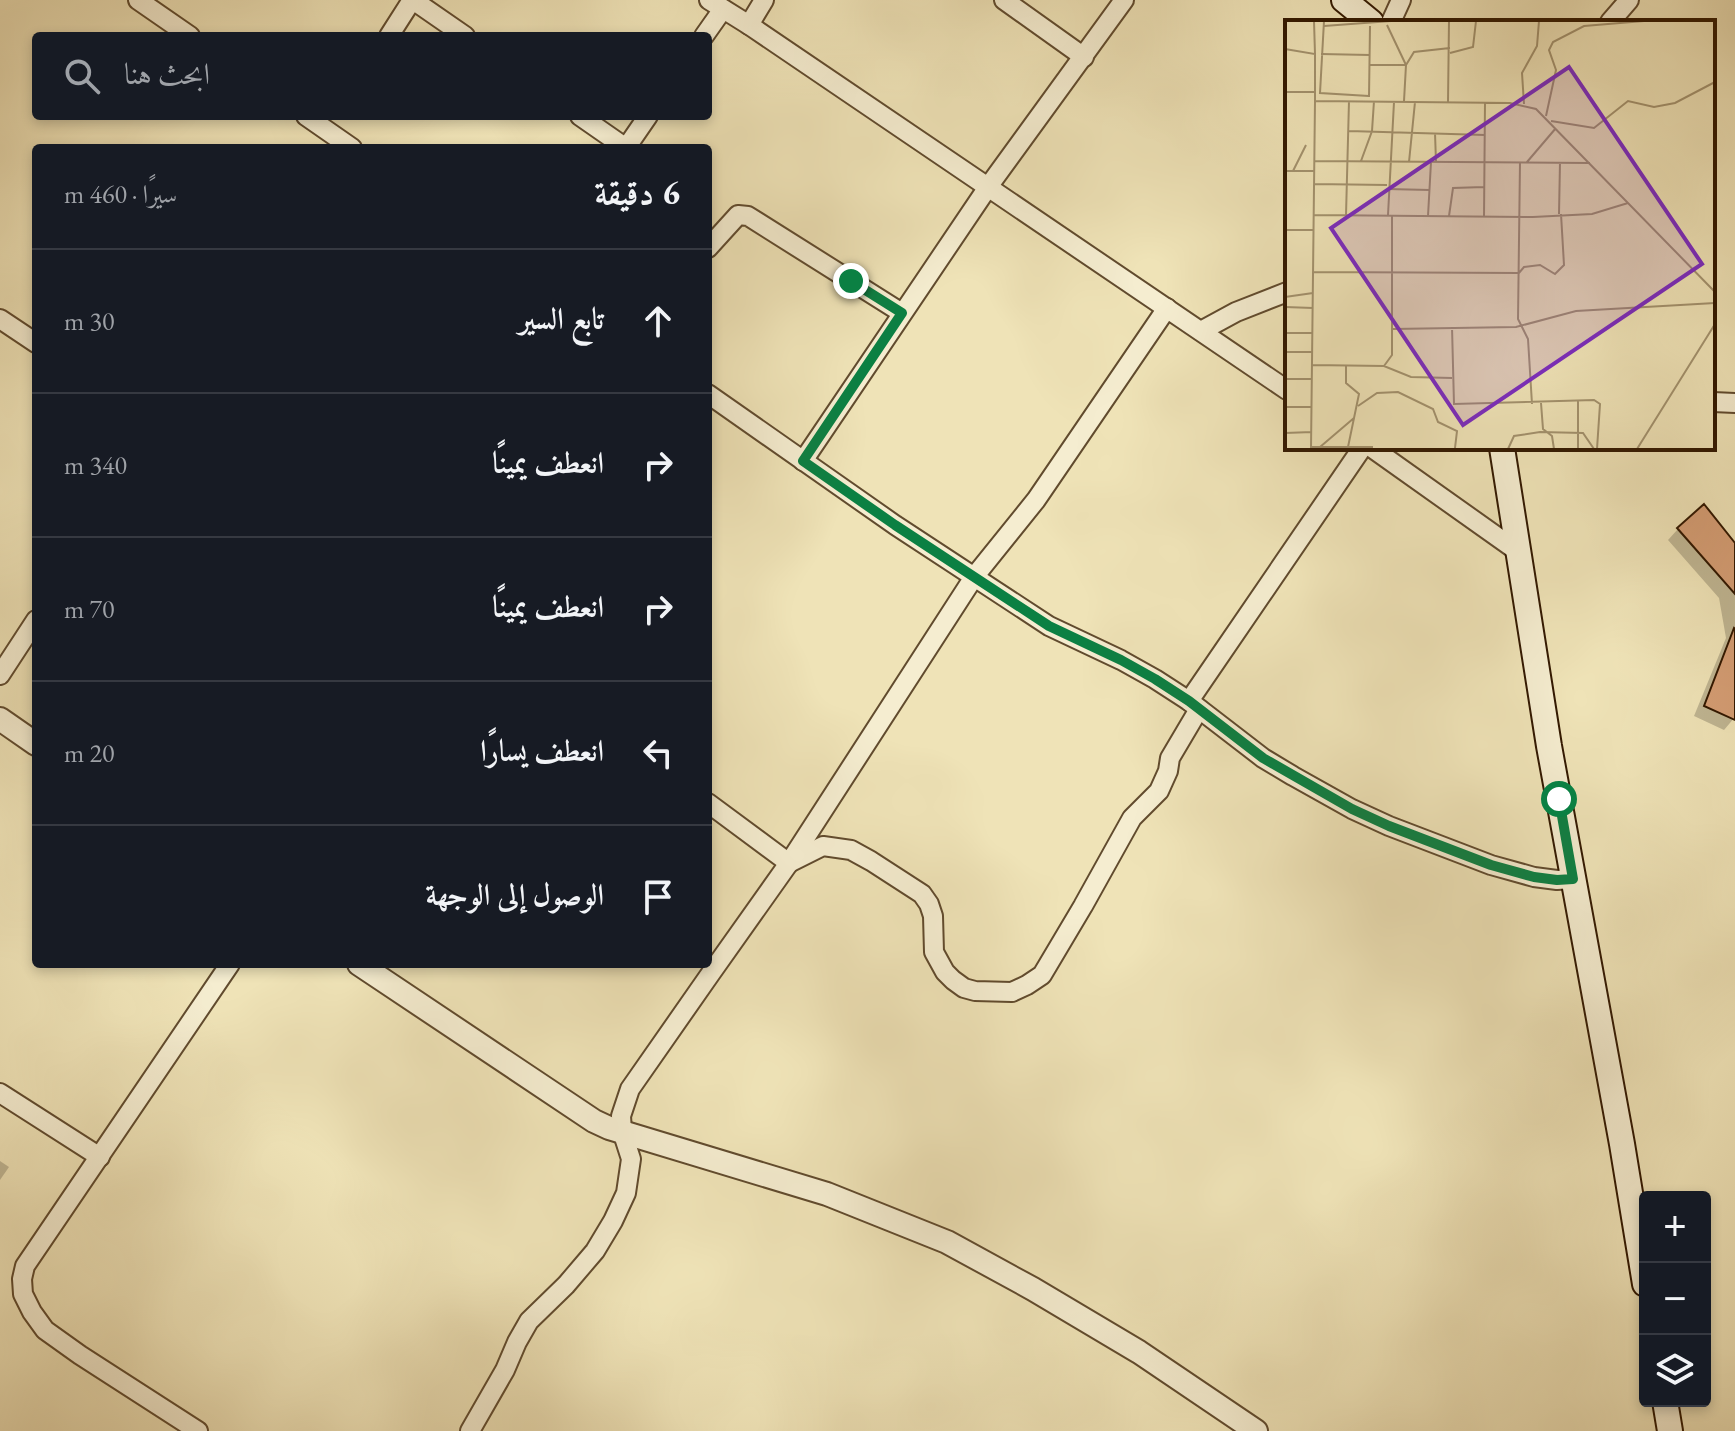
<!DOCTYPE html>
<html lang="ar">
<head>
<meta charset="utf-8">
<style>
	:root { --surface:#171b24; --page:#20242c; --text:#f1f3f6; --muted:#9ea1a6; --line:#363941 }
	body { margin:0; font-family:"EB Garamond",Amiri,serif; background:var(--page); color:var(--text); direction:rtl }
	.controls { position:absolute; right:24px; bottom:24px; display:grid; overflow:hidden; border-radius:8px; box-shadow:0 4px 12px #0003 }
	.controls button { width:72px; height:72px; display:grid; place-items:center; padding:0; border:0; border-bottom:2px solid var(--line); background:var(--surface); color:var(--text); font:40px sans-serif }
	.stop { position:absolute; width:24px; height:24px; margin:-18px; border:6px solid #0b8043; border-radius:50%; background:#fff }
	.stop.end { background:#0b8043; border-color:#fff; box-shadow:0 2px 8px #0008 }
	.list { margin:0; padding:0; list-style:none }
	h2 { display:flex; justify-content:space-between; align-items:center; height:104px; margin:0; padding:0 32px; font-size:34px }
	h2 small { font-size:26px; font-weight:400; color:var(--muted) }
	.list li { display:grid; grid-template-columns:52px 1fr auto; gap:24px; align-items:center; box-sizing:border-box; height:144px; padding:0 32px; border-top:2px solid var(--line) }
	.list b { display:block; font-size:30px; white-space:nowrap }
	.list em { font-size:26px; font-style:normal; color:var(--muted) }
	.icon { flex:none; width:44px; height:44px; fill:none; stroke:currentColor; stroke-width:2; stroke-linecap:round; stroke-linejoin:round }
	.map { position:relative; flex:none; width:1735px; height:1431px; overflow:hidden; direction:ltr }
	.search { position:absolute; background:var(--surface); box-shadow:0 4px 12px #0003; left:32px; top:32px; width:680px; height:88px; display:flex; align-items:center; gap:20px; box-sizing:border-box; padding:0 28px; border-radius:8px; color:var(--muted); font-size:30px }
	.panel { position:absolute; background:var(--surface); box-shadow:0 4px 12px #0003; left:32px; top:144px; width:680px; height:824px; border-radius:8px; direction:rtl }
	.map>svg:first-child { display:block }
	.shadow { fill:#0003 }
	.building { fill:#d49d74; stroke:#321800; stroke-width:2 }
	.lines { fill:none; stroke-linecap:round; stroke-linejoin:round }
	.minor-casing { stroke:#614b2e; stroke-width:22 }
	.tertiary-casing { stroke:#614b2e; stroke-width:26 }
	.secondary-casing { stroke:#321800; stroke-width:28 }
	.minor { stroke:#f5edd0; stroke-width:18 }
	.tertiary { stroke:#f5edd0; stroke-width:22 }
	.secondary { stroke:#f5edd0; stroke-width:24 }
	.route { stroke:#0b8043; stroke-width:10 }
	.inset-road { fill:none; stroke:#a3926e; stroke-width:2 }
	.view { fill:#7b2cbf; fill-opacity:0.15; stroke:#7b2cbf; stroke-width:4 }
	.inset-edge { fill:none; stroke:#321800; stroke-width:4 }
</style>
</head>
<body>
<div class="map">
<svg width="1735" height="1431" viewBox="0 0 1735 1431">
	<rect width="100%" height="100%" fill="#efe3b7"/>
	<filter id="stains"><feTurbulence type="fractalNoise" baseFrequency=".0025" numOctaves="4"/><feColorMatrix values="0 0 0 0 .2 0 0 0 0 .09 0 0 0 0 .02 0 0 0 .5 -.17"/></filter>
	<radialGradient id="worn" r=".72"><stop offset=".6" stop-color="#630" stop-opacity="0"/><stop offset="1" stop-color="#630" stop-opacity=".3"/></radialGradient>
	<!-- shadow -->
	<g class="shadow">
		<polygon points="1678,529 1735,546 1735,717 1724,730 1694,716 1726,638 1719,598 1668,540"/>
		<polygon points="0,1161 9,1167 0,1180"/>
	</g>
	<!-- building -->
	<g class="building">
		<polygon points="1704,504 1735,543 1735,594 1677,528"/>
		<polygon points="1734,628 1735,629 1735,720 1704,706"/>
	</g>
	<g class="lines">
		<defs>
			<g id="minor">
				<polyline points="138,0 190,36"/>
				<polyline points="413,0 465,36"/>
				<polyline points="709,0 749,25 1287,390"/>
				<polyline points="1004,0 1084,57"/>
				<polyline points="1391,22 1401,0"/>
				<polyline points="1610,22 1629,0"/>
				<polyline points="749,25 764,0"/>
				<polyline points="389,36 412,0"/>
				<polyline points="704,36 723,9"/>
				<polyline points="306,116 352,148"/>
				<polyline points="580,116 626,148"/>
				<polyline points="626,148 648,116"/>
				<polyline points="708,248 738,215 748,216 902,313"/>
				<polyline points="0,319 36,343"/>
				<polyline points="1201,331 1236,312 1287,292"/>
				<polyline points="708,394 895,525 1049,626 1121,660 1155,679 1189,701 1263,758 1293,776 1352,809 1389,826 1491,865 1534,877 1557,880 1573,879"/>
				<polyline points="1713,402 1735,403"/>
				<polyline points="1372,448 1520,553"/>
				<polyline points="803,461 988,187 1124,0"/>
				<polyline points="0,675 36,620"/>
				<polyline points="1189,701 1362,448"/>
				<polyline points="708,803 789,863 823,846 851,850 871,861 922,894 929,904 933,916 934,952 945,972 953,980 964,988 975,991 1012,992 1027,985 1042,975 1083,906 1132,818 1159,791 1168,771 1170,758 1199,709"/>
				<polyline points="0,1093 100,1157"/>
				<polyline points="198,1431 80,1355 45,1330 32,1312 23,1294 22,1279 25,1266 230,964"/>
				<polyline points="470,1431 505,1370 517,1342 529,1321 566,1285 595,1251 613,1221 626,1193 631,1159 622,1131 621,1116 630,1089 711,973 789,863 974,577 1036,500 1167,308"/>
			</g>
			<g id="tertiary">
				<polyline points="0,719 36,744"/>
				<polyline points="359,964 594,1121 609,1128 827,1194 947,1242 1033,1289 1139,1352 1256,1431"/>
			</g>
			<g id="secondary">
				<polyline points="1344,0 1371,22"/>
				<polyline points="1502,448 1549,746 1622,1144 1645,1284"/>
				<polyline points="1665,1401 1670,1431"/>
			</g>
		</defs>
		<!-- minor casing -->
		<use href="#minor" class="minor-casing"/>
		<!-- tertiary casing -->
		<use href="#tertiary" class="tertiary-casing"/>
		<!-- secondary casing -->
		<use href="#secondary" class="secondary-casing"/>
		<!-- minor -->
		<use href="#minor" class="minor"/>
		<!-- tertiary -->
		<use href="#tertiary" class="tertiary"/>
		<!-- secondary -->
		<use href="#secondary" class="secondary"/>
	</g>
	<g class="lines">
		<!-- route -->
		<polyline class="route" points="851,281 902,313 803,461 895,525 1049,626 1121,660 1155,679 1189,701 1263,758 1352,809 1389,826 1491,865 1534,877 1557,880 1573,879 1559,799"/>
	</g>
	<!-- overview -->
	<g transform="translate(1285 20)">
		<rect width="430" height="430" fill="#efe3b7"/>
		<path class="inset-road" d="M29,1L30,34M39,1L35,73L84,76M102,5L121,45L119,81M39,6L106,1M0,29L30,34V81L225,83L251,89L430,272M165,33L188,27L191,1M36,34L85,35M85,45H121L129,32L165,28M0,72H30M84,77L85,6M163,82L164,1M239,84L237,53L252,26L254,1M261,96L271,50L264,30L268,22L299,6L359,1M266,101L309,108L343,81L369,87L390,83L430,62M64,111L200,115M150,113L151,142M29,141L305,143M76,141L87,111L89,81M124,142L130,82M235,142L233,299L243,319L247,384M242,142L271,108M0,151H29M8,151L21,125M29,164L102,165M102,169L145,170M274,194L275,142M29,195L248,197L307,194L343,183M61,195L64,81M103,195L109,82M143,196L146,142M164,196L168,168L199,167M199,197L200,82M0,210H29M28,252L234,253L239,247L255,245L270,254L279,245L276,194M0,277L28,273M0,287L28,288M167,307L169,384L309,380L315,384L312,429M108,309L231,307L291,291L430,283M0,313H28M0,332H28M27,345L99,346L126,357L167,358M61,345V363L74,374L63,427M99,346L107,335V195M0,359H27M293,380V429M256,383L258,409L267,416L269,429M73,386L92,373L113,372L148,389L153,402L172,411L170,428M0,387H27M0,413L27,412M26,427H88M35,427L69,398M26,429L30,81M223,429L229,416L255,412L298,413L309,429M352,429L430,304"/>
		<path class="view" d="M284,47L417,244L178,405L46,208Z"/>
		<rect width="430" height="430" class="inset-edge"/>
	</g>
	<rect width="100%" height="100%" filter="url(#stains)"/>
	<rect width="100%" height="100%" fill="url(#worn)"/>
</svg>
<div class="controls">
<button>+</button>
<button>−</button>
<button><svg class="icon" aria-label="layers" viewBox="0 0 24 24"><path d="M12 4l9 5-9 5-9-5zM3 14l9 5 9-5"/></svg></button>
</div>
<div class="stop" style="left:1559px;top:799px"></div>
<div class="stop end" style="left:851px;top:281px"></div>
<div class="search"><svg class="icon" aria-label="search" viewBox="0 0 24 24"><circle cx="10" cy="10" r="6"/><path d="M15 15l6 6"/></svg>ابحث هنا</div>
<section class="panel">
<h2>6 دقيقة<small>سيرًا · 460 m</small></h2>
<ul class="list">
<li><svg class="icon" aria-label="ahead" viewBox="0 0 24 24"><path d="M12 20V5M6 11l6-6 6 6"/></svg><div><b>تابع السير</b></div><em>30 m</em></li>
<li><svg class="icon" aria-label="right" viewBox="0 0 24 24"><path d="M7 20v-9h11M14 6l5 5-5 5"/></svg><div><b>انعطف يمينًا</b></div><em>340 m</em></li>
<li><svg class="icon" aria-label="right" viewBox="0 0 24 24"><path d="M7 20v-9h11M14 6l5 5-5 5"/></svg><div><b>انعطف يمينًا</b></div><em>70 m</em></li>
<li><svg class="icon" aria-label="left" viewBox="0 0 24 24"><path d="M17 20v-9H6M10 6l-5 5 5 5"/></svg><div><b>انعطف يسارًا</b></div><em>20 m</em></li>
<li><svg class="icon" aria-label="arrive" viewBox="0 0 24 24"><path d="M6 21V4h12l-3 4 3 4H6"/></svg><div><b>الوصول إلى الوجهة</b></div></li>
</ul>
</section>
</div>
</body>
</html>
